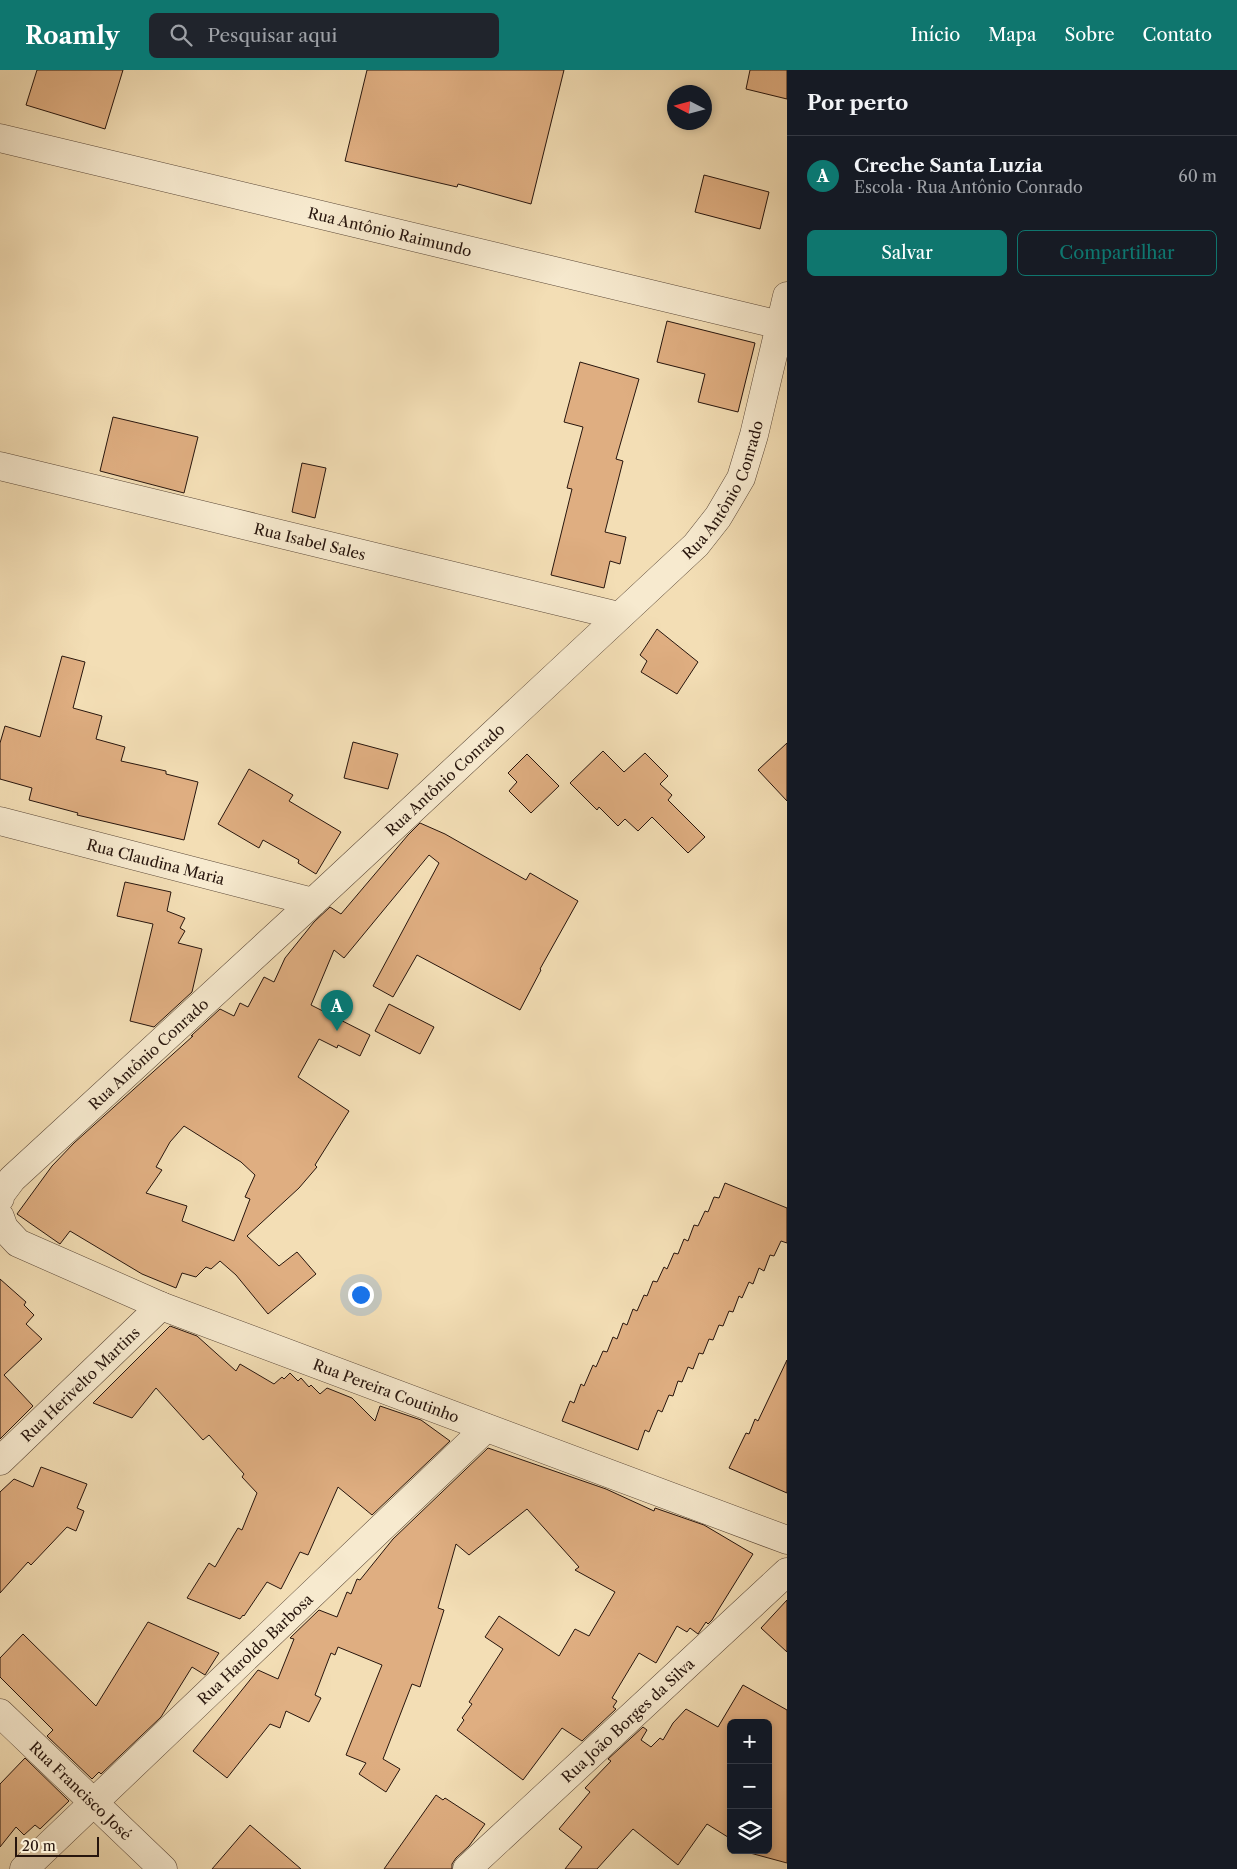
<!DOCTYPE html>
<html lang="pt">
<head>
<meta charset="utf-8">
<style>
	:root { --surface:#171b24; --page:#20242c; --text:#f1f3f6; --muted:#9ea1a6; --line:#363941; --accent:#0f766e }
	body { margin:0; font-family:"Libre Caslon Text",serif; background:var(--page); color:var(--text) }
	.controls { position:absolute; right:15px; bottom:15px; display:grid; overflow:hidden; border-radius:8px; box-shadow:0 2px 8px #0003 }
	.controls button { width:45px; height:45px; display:grid; place-items:center; padding:0; border:0; border-bottom:1px solid var(--line); background:var(--surface); color:var(--text); font:25px sans-serif }
	.compass { position:absolute; left:667px; top:15px; width:45px; height:45px; border-radius:50%; background:var(--surface); box-shadow:0 2px 8px #0003; rotate:276deg }
	.scale { position:absolute; left:15px; bottom:12px; width:84px; box-sizing:border-box; padding-left:5px; border:2px solid #27150d; border-top:0; font-size:14px; line-height:18px; white-space:nowrap; color:#27150d; -webkit-text-stroke:4px #f7eacf; paint-order:stroke }
	.you { position:absolute; left:360px; top:1224px; width:18px; height:18px; margin:-12px; border:4px solid #fff; border-radius:50%; background:#1a73e8; box-shadow:0 0 0 8px #1a73e833 }
	.badge { display:grid; place-items:center; width:32px; height:32px; border-radius:50%; background:var(--accent); color:#fff; font-size:16px; font-weight:700 }
	.pin { position:absolute; translate:-50% -41px; filter:drop-shadow(0 1px 2px #0008) }
	.pin::after { content:''; position:absolute; top:26px; width:18px; height:15px; background:inherit; clip-path:polygon(0 0,100% 0,50% 100%) }
	.list { margin:0; padding:0; list-style:none }
	h2 { display:flex; justify-content:space-between; align-items:center; height:65px; margin:0; padding:0 20px; font-size:21px }
	h2 small { font-size:16px; font-weight:400; color:var(--muted) }
	.list li { display:grid; grid-template-columns:32px 1fr auto; gap:15px; align-items:center; box-sizing:border-box; height:80px; padding:0 20px; border-top:1px solid var(--line) }
	.list b { display:block; font-size:19px; white-space:nowrap }
	.list p { margin:0; font-size:16px; white-space:nowrap; color:var(--muted) }
	.list em { font-size:16px; font-style:normal; color:var(--muted) }
	.actions { display:flex; gap:10px; padding:15px 20px }
	.actions a { flex:1; padding:11px 0; border:1px solid var(--accent); border-radius:8px; text-align:center; font-size:18px; color:var(--accent) }
	.actions .main { background:var(--accent); color:#fff }
	.icon { flex:none; width:28px; height:28px; fill:none; stroke:currentColor; stroke-width:2; stroke-linecap:round; stroke-linejoin:round }
	.map { position:relative; flex:none; width:787px; height:1799px; overflow:hidden }
	header { display:flex; align-items:center; gap:30px; box-sizing:border-box; height:70px; padding:0 25px; background:var(--accent); color:#fff }
	header strong { font-size:24px }
	nav { display:flex; gap:28px; margin-inline-start:auto; font-size:18px }
	.search { width:350px; height:45px; background:var(--page); display:flex; align-items:center; gap:12px; box-sizing:border-box; padding:0 18px; border-radius:8px; color:var(--muted); font-size:19px }
	main { display:flex }
	aside { flex:1; background:var(--surface) }
	.map>svg:first-child { display:block }
	.building { fill:#dfae81; stroke:#27150d; fill-rule:evenodd }
	.lines { fill:none; stroke-linecap:round; stroke-linejoin:round }
	.street-casing { stroke:#5a4737; stroke-width:29 }
	.street { stroke:#f7eacf; stroke-width:28 }
	.labels { text-anchor:middle; dominant-baseline:central; stroke-width:5; stroke-linejoin:round; paint-order:stroke }
	.street-label { font-size:15px; fill:#27150d; stroke:#f7eacf }
</style>
</head>
<body>
<header>
<strong>Roamly</strong>
<div class="search"><svg class="icon" aria-label="search" viewBox="0 0 24 24"><circle cx="10" cy="10" r="6"/><path d="M15 15l6 6"/></svg>Pesquisar aqui</div>
<nav><a>Início</a><a>Mapa</a><a>Sobre</a><a>Contato</a></nav>
</header>
<main>
<div class="map">
<svg width="787" height="1799" viewBox="0 0 787 1799">
	<rect width="100%" height="100%" fill="#f3deb5"/>
	<filter id="stains"><feTurbulence type="fractalNoise" baseFrequency=".004" numOctaves="4"/><feColorMatrix values="0 0 0 0 .2 0 0 0 0 .09 0 0 0 0 .02 0 0 0 .5 -.17"/></filter>
	<radialGradient id="worn" r=".72"><stop offset=".6" stop-color="#630" stop-opacity="0"/><stop offset="1" stop-color="#630" stop-opacity=".3"/></radialGradient>
	<!-- building -->
	<g class="building">
		<polygon points="37,0 123,0 105,59 26,35"/>
		<polygon points="367,0 564,0 531,134 458,114 457,117 345,91"/>
		<polygon points="750,0 787,0 787,29 746,19"/>
		<polygon points="704,105 769,122 760,159 695,142"/>
		<polygon points="667,251 755,273 738,342 698,332 705,304 657,292"/>
		<polygon points="580,292 639,309 616,389 623,391 605,462 626,467 620,494 610,491 604,518 551,505 572,419 567,418 583,357 564,352"/>
		<polygon points="113,347 198,367 184,423 100,401"/>
		<polygon points="302,393 326,398 315,448 292,442"/>
		<polygon points="657,559 698,592 677,624 641,602 647,591 640,585"/>
		<polygon points="62,586 85,592 73,638 102,646 96,669 125,677 121,691 166,701 166,704 198,712 184,770 77,745 78,743 29,730 32,718 0,709 0,673 5,656 40,667"/>
		<polygon points="353,672 398,684 388,719 344,708"/>
		<polygon points="787,673 787,731 758,700"/>
		<polygon points="603,681 624,702 645,683 668,706 660,714 672,725 668,730 705,767 688,783 652,747 638,761 625,749 618,756 599,737 597,740 570,713"/>
		<polygon points="527,684 559,716 531,743 509,721 517,712 508,703"/>
		<polygon points="249,699 293,725 289,731 341,762 316,804 298,793 299,790 263,770 259,778 218,754"/>
		<path d="M420,753L445,764L526,810L530,803L578,831L540,899L541,900L520,940L417,885L393,927L373,916L439,793L429,785L344,888L334,880L311,935L370,965L360,986L338,975L337,978L319,969L298,1007L349,1041L315,1095L317,1097L299,1118L247,1166L279,1196L297,1182L316,1204L268,1244L236,1205L220,1191L211,1199L206,1197L196,1207L182,1203L176,1218L142,1204L70,1161L60,1174L17,1144L52,1096L74,1073L193,966H191L192,965L220,939L234,946L240,933L248,937L264,907L274,912L285,888L314,852L330,837L341,844L408,765ZM184,1056L241,1092L255,1105L245,1127L250,1129L234,1171L182,1151L187,1136L146,1123L162,1100L156,1097L170,1072Z"/>
		<polygon points="125,812 171,822 167,841 185,848 180,858 185,861 178,873 202,879 192,922 154,957 130,951 153,854 117,846"/>
		<polygon points="389,934 434,957 420,984 375,961"/>
		<polygon points="725,1113 787,1138 787,1173 781,1171 774,1186 770,1185 764,1201 759,1198 753,1214 749,1212 742,1228 739,1226 733,1242 729,1241 723,1256 719,1255 713,1270 709,1269 703,1284 699,1283 693,1299 688,1297 682,1312 678,1311 673,1326 669,1325 662,1342 658,1340 649,1362 645,1360 638,1380 562,1351 570,1331 574,1333 581,1314 584,1316 593,1295 596,1297 603,1281 607,1282 613,1267 617,1269 623,1253 627,1255 633,1239 637,1241 644,1225 647,1226 653,1211 657,1212 664,1197 667,1199 674,1183 678,1184 684,1169 688,1171 694,1155 698,1156 705,1141 708,1142 714,1127 719,1128"/>
		<polygon points="0,1209 26,1232 24,1235 34,1245 26,1254 42,1269 4,1305 33,1336 0,1369"/>
		<polygon points="170,1256 197,1266 236,1301 240,1294 274,1314 282,1307 284,1309 290,1303 298,1311 301,1308 309,1317 311,1315 320,1324 327,1318 352,1328 375,1351 380,1336 421,1350 450,1371 372,1445 338,1417 308,1485 300,1482 281,1519 267,1512 244,1546 243,1545 240,1549 187,1528 209,1493 215,1497 238,1458 242,1460 257,1423 242,1407 244,1404 209,1365 203,1370 156,1318 132,1348 93,1333"/>
		<polygon points="787,1290 787,1423 729,1398 746,1363 749,1364 755,1349 758,1351"/>
		<polygon points="488,1378 606,1419 654,1441 655,1438 704,1455 753,1484 712,1550 708,1554 706,1552 698,1564 690,1558 687,1562 677,1556 656,1593 639,1583 612,1628 617,1631 613,1637 616,1639 582,1671 562,1658 523,1710 457,1660 464,1650 462,1648 472,1634 469,1632 503,1579 485,1567 499,1546 559,1586 575,1559 589,1566 615,1522 575,1500 579,1497 527,1439 469,1485 456,1474 438,1538 444,1540 420,1617 412,1614 383,1689 400,1699 386,1722 359,1704 366,1693 346,1685 382,1595 338,1577 335,1585 331,1583 315,1625 321,1628 309,1652 286,1641 280,1658 270,1654 227,1708 193,1681 258,1600 278,1609 294,1569 290,1568 319,1540 337,1547 347,1522 351,1524 357,1509 360,1510 393,1469"/>
		<polygon points="41,1397 87,1414 77,1438 84,1441 76,1461 67,1457 31,1495 28,1492 0,1523 0,1422 14,1409 33,1417"/>
		<polygon points="787,1530 787,1582 761,1558"/>
		<polygon points="148,1552 219,1583 205,1605 192,1597 161,1647 101,1704 99,1702 92,1709 47,1666 53,1660 0,1607 0,1588 23,1564 96,1636"/>
		<polygon points="743,1615 787,1640 787,1793 750,1783 747,1780 768,1780 768,1653 731,1653 731,1769 707,1754 678,1795 633,1759 597,1799 565,1799 582,1777 559,1759 590,1722 585,1718 611,1691 608,1689 643,1657 647,1660 641,1670 651,1677 660,1668 663,1670 673,1653 686,1639 718,1657"/>
		<polygon points="25,1688 69,1731 40,1759 35,1755 24,1765 16,1757 0,1777 0,1714"/>
		<polygon points="436,1725 443,1730 445,1728 485,1754 469,1776 456,1788 452,1794 452,1799 384,1799"/>
		<polygon points="250,1755 301,1799 212,1799"/>
	</g>
	<g class="lines">
		<defs>
			<g id="street">
				<path id="s1" d="M0,68L780,255"/>
				<path id="s2" d="M0,396L619,546"/>
				<path id="s3" d="M0,751L313,832"/>
				<path id="s4" d="M0,1128V1125L12,1109L313,832L696,475L718,447L741,408L754,365L787,226"/>
				<path id="s5" d="M0,1147L4,1158L18,1173L161,1236L787,1470"/>
				<path id="s6" d="M0,1391L161,1236"/>
				<path id="s7" d="M0,1643L163,1799"/>
				<path id="s8" d="M24,1799L486,1358"/>
				<path id="s9" d="M467,1799L787,1502"/>
			</g>
		</defs>
		<!-- street casing -->
		<use href="#street" class="street-casing"/>
		<!-- street -->
		<use href="#street" class="street"/>
	</g>
	<g class="labels">
		<!-- street labels -->
		<g class="street-label">
			<text stroke="none"><textPath href="#s1" startOffset="401">Rua Antônio Raimundo</textPath></text>
			<text stroke="none"><textPath href="#s4" startOffset="1018">Rua Antônio Conrado</textPath></text>
			<text stroke="none"><textPath href="#s2" startOffset="319">Rua Isabel Sales</textPath></text>
			<text stroke="none"><textPath href="#s4" startOffset="612">Rua Antônio Conrado</textPath></text>
			<text stroke="none"><textPath href="#s3" startOffset="161">Rua Claudina Maria</textPath></text>
			<text stroke="none"><textPath href="#s4" startOffset="208">Rua Antônio Conrado</textPath></text>
			<text stroke="none"><textPath href="#s6" startOffset="111">Rua Herivelto Martins</textPath></text>
			<text stroke="none"><textPath href="#s5" startOffset="429">Rua Pereira Coutinho</textPath></text>
			<text stroke="none"><textPath href="#s8" startOffset="319">Rua Haroldo Barbosa</textPath></text>
			<text stroke="none"><textPath href="#s9" startOffset="219">Rua João Borges da Silva</textPath></text>
			<text stroke="none"><textPath href="#s7" startOffset="112">Rua Francisco José</textPath></text>
		</g>
	</g>
	<rect width="100%" height="100%" filter="url(#stains)"/>
	<rect width="100%" height="100%" fill="url(#worn)"/>
</svg>
<div class="controls">
<button>+</button>
<button>−</button>
<button><svg class="icon" aria-label="layers" viewBox="0 0 24 24"><path d="M12 4l9 5-9 5-9-5zM3 14l9 5 9-5"/></svg></button>
</div>
<svg class="compass" viewBox="-18 -18 36 36"><path d="M0-13l5 13h-10z" fill="#e53935"/><path d="M0 13l5-13h-10z" fill="#9ea1a6"/></svg>
<div class="scale">20 m</div>
<div class="you"></div>
<div class="pin badge" style="left:337px;top:961px">A</div>
</div>
<aside>
<h2>Por perto<small></small></h2>
<ul class="list">
<li><span class="badge">A</span><div><b>Creche Santa Luzia</b><p>Escola · Rua Antônio Conrado</p></div><em>60 m</em></li>
</ul>
<div class="actions"><a class="main">Salvar</a><a>Compartilhar</a></div>
</aside>
</main>
</body>
</html>
